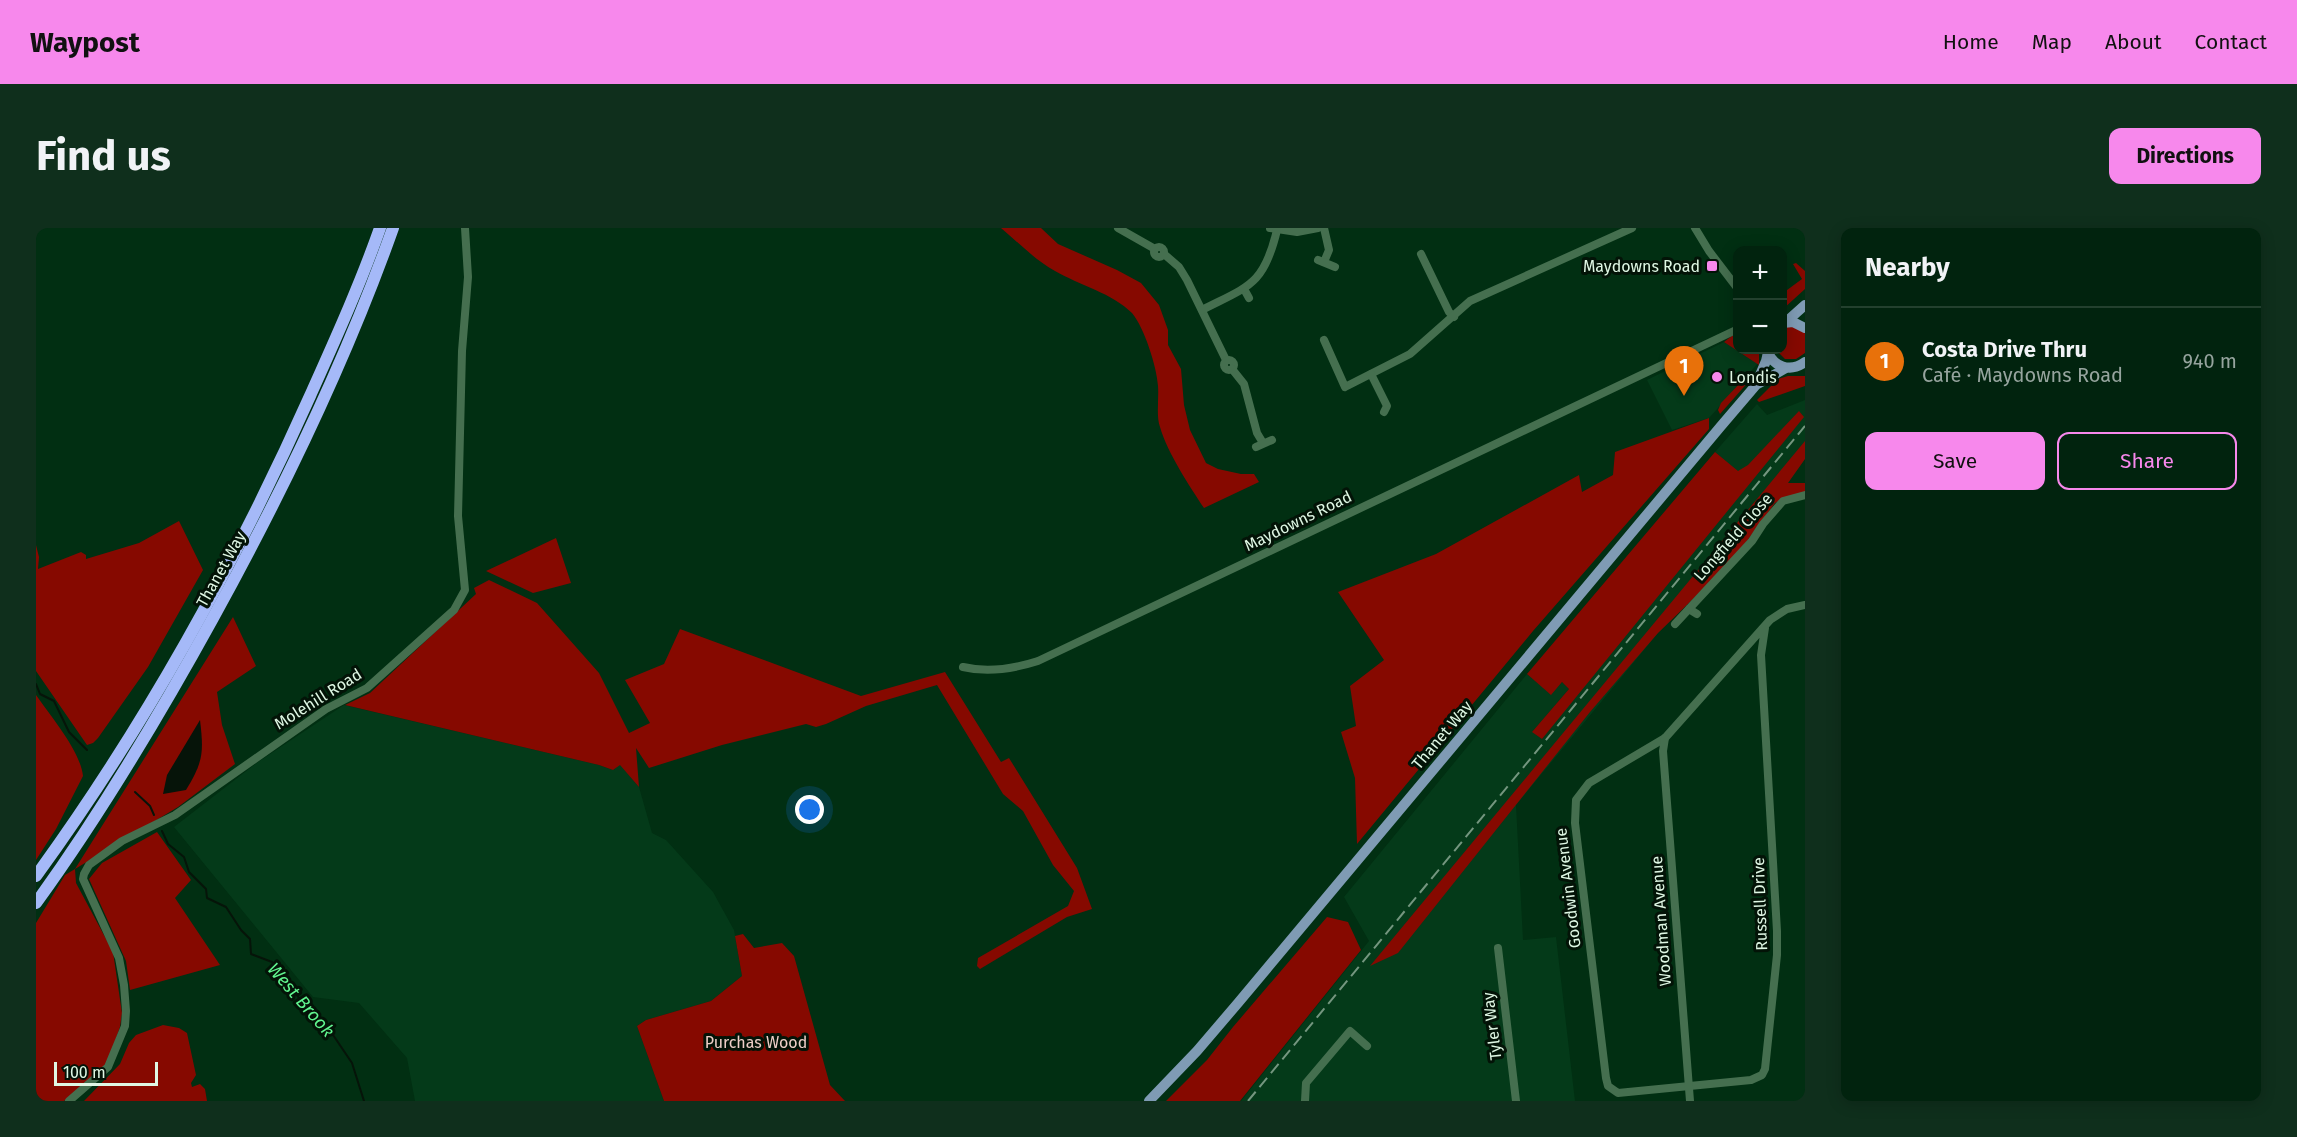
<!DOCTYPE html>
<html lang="en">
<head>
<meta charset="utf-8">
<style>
	:root { --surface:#01230e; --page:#0f2f1c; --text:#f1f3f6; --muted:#96a49e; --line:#23402e; --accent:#f788ec }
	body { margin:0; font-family:"Fira Sans",sans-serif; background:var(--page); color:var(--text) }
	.controls { position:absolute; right:18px; top:18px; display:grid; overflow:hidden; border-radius:12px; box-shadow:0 3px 15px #0003 }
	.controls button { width:54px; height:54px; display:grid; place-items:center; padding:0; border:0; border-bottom:2px solid var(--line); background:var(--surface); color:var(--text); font:30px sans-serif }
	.scale { position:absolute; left:18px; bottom:15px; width:104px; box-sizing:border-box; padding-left:6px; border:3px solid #dff7e4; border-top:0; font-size:16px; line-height:21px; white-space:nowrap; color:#dff7e4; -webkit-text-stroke:4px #031307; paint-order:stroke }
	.you { position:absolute; left:774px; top:582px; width:21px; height:21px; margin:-15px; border:4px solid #fff; border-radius:50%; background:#1a73e8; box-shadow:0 0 0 9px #1a73e833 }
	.badge { display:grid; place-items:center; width:39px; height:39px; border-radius:50%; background:var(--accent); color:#fff; font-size:20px; font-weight:700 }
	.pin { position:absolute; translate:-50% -50px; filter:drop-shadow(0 2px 3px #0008) }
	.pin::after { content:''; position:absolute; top:32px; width:21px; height:18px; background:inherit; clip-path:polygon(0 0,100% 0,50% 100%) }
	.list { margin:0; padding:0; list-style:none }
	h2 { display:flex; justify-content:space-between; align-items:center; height:78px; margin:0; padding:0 24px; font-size:26px }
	h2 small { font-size:20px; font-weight:400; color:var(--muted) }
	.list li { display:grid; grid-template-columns:39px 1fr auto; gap:18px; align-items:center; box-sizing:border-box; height:108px; padding:0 24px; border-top:2px solid var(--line) }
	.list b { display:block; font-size:22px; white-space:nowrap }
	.list p { margin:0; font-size:20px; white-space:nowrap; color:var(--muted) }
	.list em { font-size:20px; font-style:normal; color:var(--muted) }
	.actions { display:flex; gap:12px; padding:18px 24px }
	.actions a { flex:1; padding:14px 0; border:2px solid var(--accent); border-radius:12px; text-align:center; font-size:21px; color:var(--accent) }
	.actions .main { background:var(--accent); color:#111 }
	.map { position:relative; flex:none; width:1769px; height:873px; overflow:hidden; border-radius:12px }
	header { display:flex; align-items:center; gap:36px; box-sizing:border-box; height:84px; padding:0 30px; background:var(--accent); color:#111 }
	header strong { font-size:28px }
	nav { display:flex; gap:33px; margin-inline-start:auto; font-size:21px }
	.intro { display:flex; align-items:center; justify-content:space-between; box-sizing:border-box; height:144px; padding:0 36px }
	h1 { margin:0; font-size:42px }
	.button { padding:15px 27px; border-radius:12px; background:var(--accent); color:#111; font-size:21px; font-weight:700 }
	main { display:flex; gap:36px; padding:0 36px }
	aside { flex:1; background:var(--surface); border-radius:12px; box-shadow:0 3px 15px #0003 }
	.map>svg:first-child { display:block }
	.built { fill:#043a19 }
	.green { fill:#860900 }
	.water { fill:#061409 }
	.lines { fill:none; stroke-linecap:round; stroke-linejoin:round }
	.stream { stroke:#061409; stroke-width:2 }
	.minor { stroke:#456f4f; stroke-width:8 }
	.major { stroke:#7f9bb4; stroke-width:10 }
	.highway { stroke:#a5b9f8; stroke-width:12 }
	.rail { stroke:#74967f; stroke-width:2; stroke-dasharray:12 6; stroke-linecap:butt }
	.poi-dot { fill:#f788ec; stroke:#031307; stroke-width:2 }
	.labels { text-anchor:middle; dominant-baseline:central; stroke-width:6; stroke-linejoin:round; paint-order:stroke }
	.poi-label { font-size:16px; fill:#dff7e4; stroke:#031307; text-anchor:end }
	.street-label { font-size:16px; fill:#dff7e4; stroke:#031307 }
	.park-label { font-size:16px; fill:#efcfc8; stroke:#031307 }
	.water-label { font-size:18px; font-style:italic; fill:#61f58f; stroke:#031307 }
</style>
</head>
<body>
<header>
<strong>Waypost</strong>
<nav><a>Home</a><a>Map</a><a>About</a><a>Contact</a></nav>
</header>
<div class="intro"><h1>Find us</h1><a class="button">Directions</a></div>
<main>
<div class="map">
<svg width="1769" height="873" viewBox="0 0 1769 873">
	<rect width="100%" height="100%" fill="#012f12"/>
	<!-- built -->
	<g class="built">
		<polygon points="1688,114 1724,133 1673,190 1636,202 1611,152"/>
		<polygon points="1769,172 1769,231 1752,255 1769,255 1753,268 1739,275 1705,321 1655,373 1622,405 1480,577 1487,712 1520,709 1539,873 1205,873 1333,713 1308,669 1491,446 1515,466 1526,454 1533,461 1497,503 1506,511 1702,244 1679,224 1721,176 1731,187"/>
		<polygon points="308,477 563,537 577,542 584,536 603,559 616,605 630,612 677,664 698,702 706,748 675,773 610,792 601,798 628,873 379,873 371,830 323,775 277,769 138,599 222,534"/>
	</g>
	<!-- green -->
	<g class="green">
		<path d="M965,0H1005L1022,16L1081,42L1105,55L1123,77L1132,102V117L1145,141L1148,177L1154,202L1170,235L1182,241L1205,246H1218L1223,254L1168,280C1154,259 1131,224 1124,199C1120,188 1123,171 1122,158C1121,139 1108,99 1096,85C1076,65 1043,57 1019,43C999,32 983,15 965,0Z"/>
		<polygon points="1760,35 1769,43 1769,61 1747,81 1747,65 1766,51 1757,36"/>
		<polygon points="1753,97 1769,103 1769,125 1760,131 1749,131 1740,122 1746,122 1747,100"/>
		<polygon points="1701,104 1702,122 1723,122 1723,137 1688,114"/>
		<polygon points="1752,148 1769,148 1769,158 1723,174 1721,172 1742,151"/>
		<polygon points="1707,152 1714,152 1684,186 1682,182 1685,175"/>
		<polygon points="1763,183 1768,189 1506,511 1496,504 1533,461 1526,454 1515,467 1491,446 1679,224 1702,243 1712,237"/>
		<polygon points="1673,190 1673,201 1497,403 1321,616 1319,550 1305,504 1320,498 1314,458 1348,432 1302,364 1400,326 1543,247 1546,264 1577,247 1579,224"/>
		<polygon points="1769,213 1769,231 1752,255 1769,255 1769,265 1753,268 1739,275 1705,321 1655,373 1622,405 1554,484 1362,725 1334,738"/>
		<polygon points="143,293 167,342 112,439 62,510 57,515 51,517 0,443 0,317 3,329 2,341 45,324 50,327 50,331 103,315"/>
		<polygon points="520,310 535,355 497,365 450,343"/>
		<polygon points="453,352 501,375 563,445 593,505 614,495 589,452 628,436 644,401 825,468 909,444 965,534 973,530 1041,640 1056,681 1031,689 944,741 941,738 942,730 1032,678 1038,663 1017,637 987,583 967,566 901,457 830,478 790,496 780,499 770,496 686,517 613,540 600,520 603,559 584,537 577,542 563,537 309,477 334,465 440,366 438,360"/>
		<polygon points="197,389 220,438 181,464 186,497 199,536 142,579 39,641 40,655 77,724 86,785 84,799 72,833 63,844 28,873 0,873 0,695 29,647 39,641"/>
		<path d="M0,467C15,489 44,522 47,548L20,601L0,632Z"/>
		<polygon points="121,604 155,652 139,670 184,737 94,762 90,733 53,651 66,635"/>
		<polygon points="1291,689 1312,694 1325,722 1204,873 1130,873 1171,832 1197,799"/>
		<polygon points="707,706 718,720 746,715 758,728 794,857 809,873 628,873 601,798 610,792 675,773 706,748 699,708"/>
		<polygon points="127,797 143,800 151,805 160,847 155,855 156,859 164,856 169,861 171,873 48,873 84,836 93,815 100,807"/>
	</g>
	<!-- water -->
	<path class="water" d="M164,492C168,525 167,534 150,562L127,566L131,547Z"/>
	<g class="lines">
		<!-- stream -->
		<g class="stream">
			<polyline points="0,456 4,466 18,473 33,504 51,522"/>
			<polyline points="99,564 114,578 118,587"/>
			<polyline points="126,603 132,616 148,629 153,644 170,661 171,670 190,679 205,702 214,711 215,726 236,734 241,744 251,751 256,761 273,783 293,801 316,835 328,873"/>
		</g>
		<!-- minor -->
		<g class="minor">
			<polyline points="1082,0 1119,21"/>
			<polyline points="1234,0 1261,4 1282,0"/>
			<polyline points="1288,0 1293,22 1288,34"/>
			<polyline points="1659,0 1673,23 1702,61"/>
			<circle cx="1123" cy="24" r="5"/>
			<polyline points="1128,26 1143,39 1151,52 1190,132"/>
			<polyline points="1385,26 1413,84 1418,89"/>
			<polyline points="1282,32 1299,39"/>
			<polyline points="1208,61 1213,70"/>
			<path d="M1166,82C1213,58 1228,57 1241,2"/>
			<polyline points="1288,112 1309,159 1374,126 1434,73 1596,0"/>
			<circle cx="1193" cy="137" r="5"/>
			<polyline points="1196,141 1208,156 1221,205 1227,215"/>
			<polyline points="1335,146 1351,178 1348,184"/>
			<polyline points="1220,219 1236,212"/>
			<polyline points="1653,381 1661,386"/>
			<polyline points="1639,396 1716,313 1727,296 1747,273 1769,267"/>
			<polyline points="1729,400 1725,427 1741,703 1741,727 1729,841 1726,847 1715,852 1582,865 1572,858 1570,850 1539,595 1540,572 1553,555 1629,510 1734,392 1751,381 1769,377"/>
			<path d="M927,439C952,445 977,441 1002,433L1702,101"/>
			<polyline points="1629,510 1627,523 1654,873"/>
			<polyline points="1462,720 1480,873"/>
			<polyline points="33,873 72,839 89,798 90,783 88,757 83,730 47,651 48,646 53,637 86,613 139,587 290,481 331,460 418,382 429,362 422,288 426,123 432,49 429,0"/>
			<polyline points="1269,873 1270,855 1314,803 1331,818"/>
		</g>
		<!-- major -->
		<g class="major">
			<polyline points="1750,94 1769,77"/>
			<polyline points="1747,95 1757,94 1769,100"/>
			<path d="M1731,122C1737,139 1754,145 1769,134"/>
			<polyline points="1721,154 1730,133 1732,124"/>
			<polyline points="1113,873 1161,823 1202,775 1685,198 1720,157 1750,140"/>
		</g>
		<!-- highway -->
		<g class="highway">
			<path d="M0,648C109,498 199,336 274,168C299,112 324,57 344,0"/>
			<path d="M0,675C66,584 123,488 177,390C246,265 309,135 357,0"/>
		</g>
		<!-- rail -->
		<polyline class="rail" points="1212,873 1769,198"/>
	</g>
	<!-- markers -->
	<g class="poi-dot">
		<rect x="1670" y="32" width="12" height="12" rx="3"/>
		<circle cx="1681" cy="149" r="6"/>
	</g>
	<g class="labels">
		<!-- poi labels -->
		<g class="poi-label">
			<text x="1664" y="38">Maydowns Road</text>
			<text x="1693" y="149" text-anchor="start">Londis</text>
		</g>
		<!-- street labels -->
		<g class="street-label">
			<text transform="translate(1262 293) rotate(-26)">Maydowns Road</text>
			<text transform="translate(1697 309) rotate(-49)">Longfield Close</text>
			<text transform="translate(185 341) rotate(-61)">Thanet Way</text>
			<text transform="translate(282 471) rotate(-32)">Molehill Road</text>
			<text transform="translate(1406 507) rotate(-50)">Thanet Way</text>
			<text transform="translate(1532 660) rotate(-97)">Goodwin Avenue</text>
			<text transform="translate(1724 676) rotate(-92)">Russell Drive</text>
			<text transform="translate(1625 693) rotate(-94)">Woodman Avenue</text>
			<text transform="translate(1456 798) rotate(-97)">Tyler Way</text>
		</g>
		<!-- park labels -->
		<g class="park-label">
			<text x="720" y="814">Purchas Wood</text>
		</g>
		<!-- water labels -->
		<g class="water-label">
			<text transform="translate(265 772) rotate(49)">West Brook</text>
		</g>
	</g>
</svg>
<div class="controls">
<button>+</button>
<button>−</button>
</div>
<div class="scale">100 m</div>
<div class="you"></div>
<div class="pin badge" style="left:1648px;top:168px;background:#e8710a">1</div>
</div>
<aside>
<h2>Nearby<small></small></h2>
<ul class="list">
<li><span class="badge" style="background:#e8710a">1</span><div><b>Costa Drive Thru</b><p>Café · Maydowns Road</p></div><em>940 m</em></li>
</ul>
<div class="actions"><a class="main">Save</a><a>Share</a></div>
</aside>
</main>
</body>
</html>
